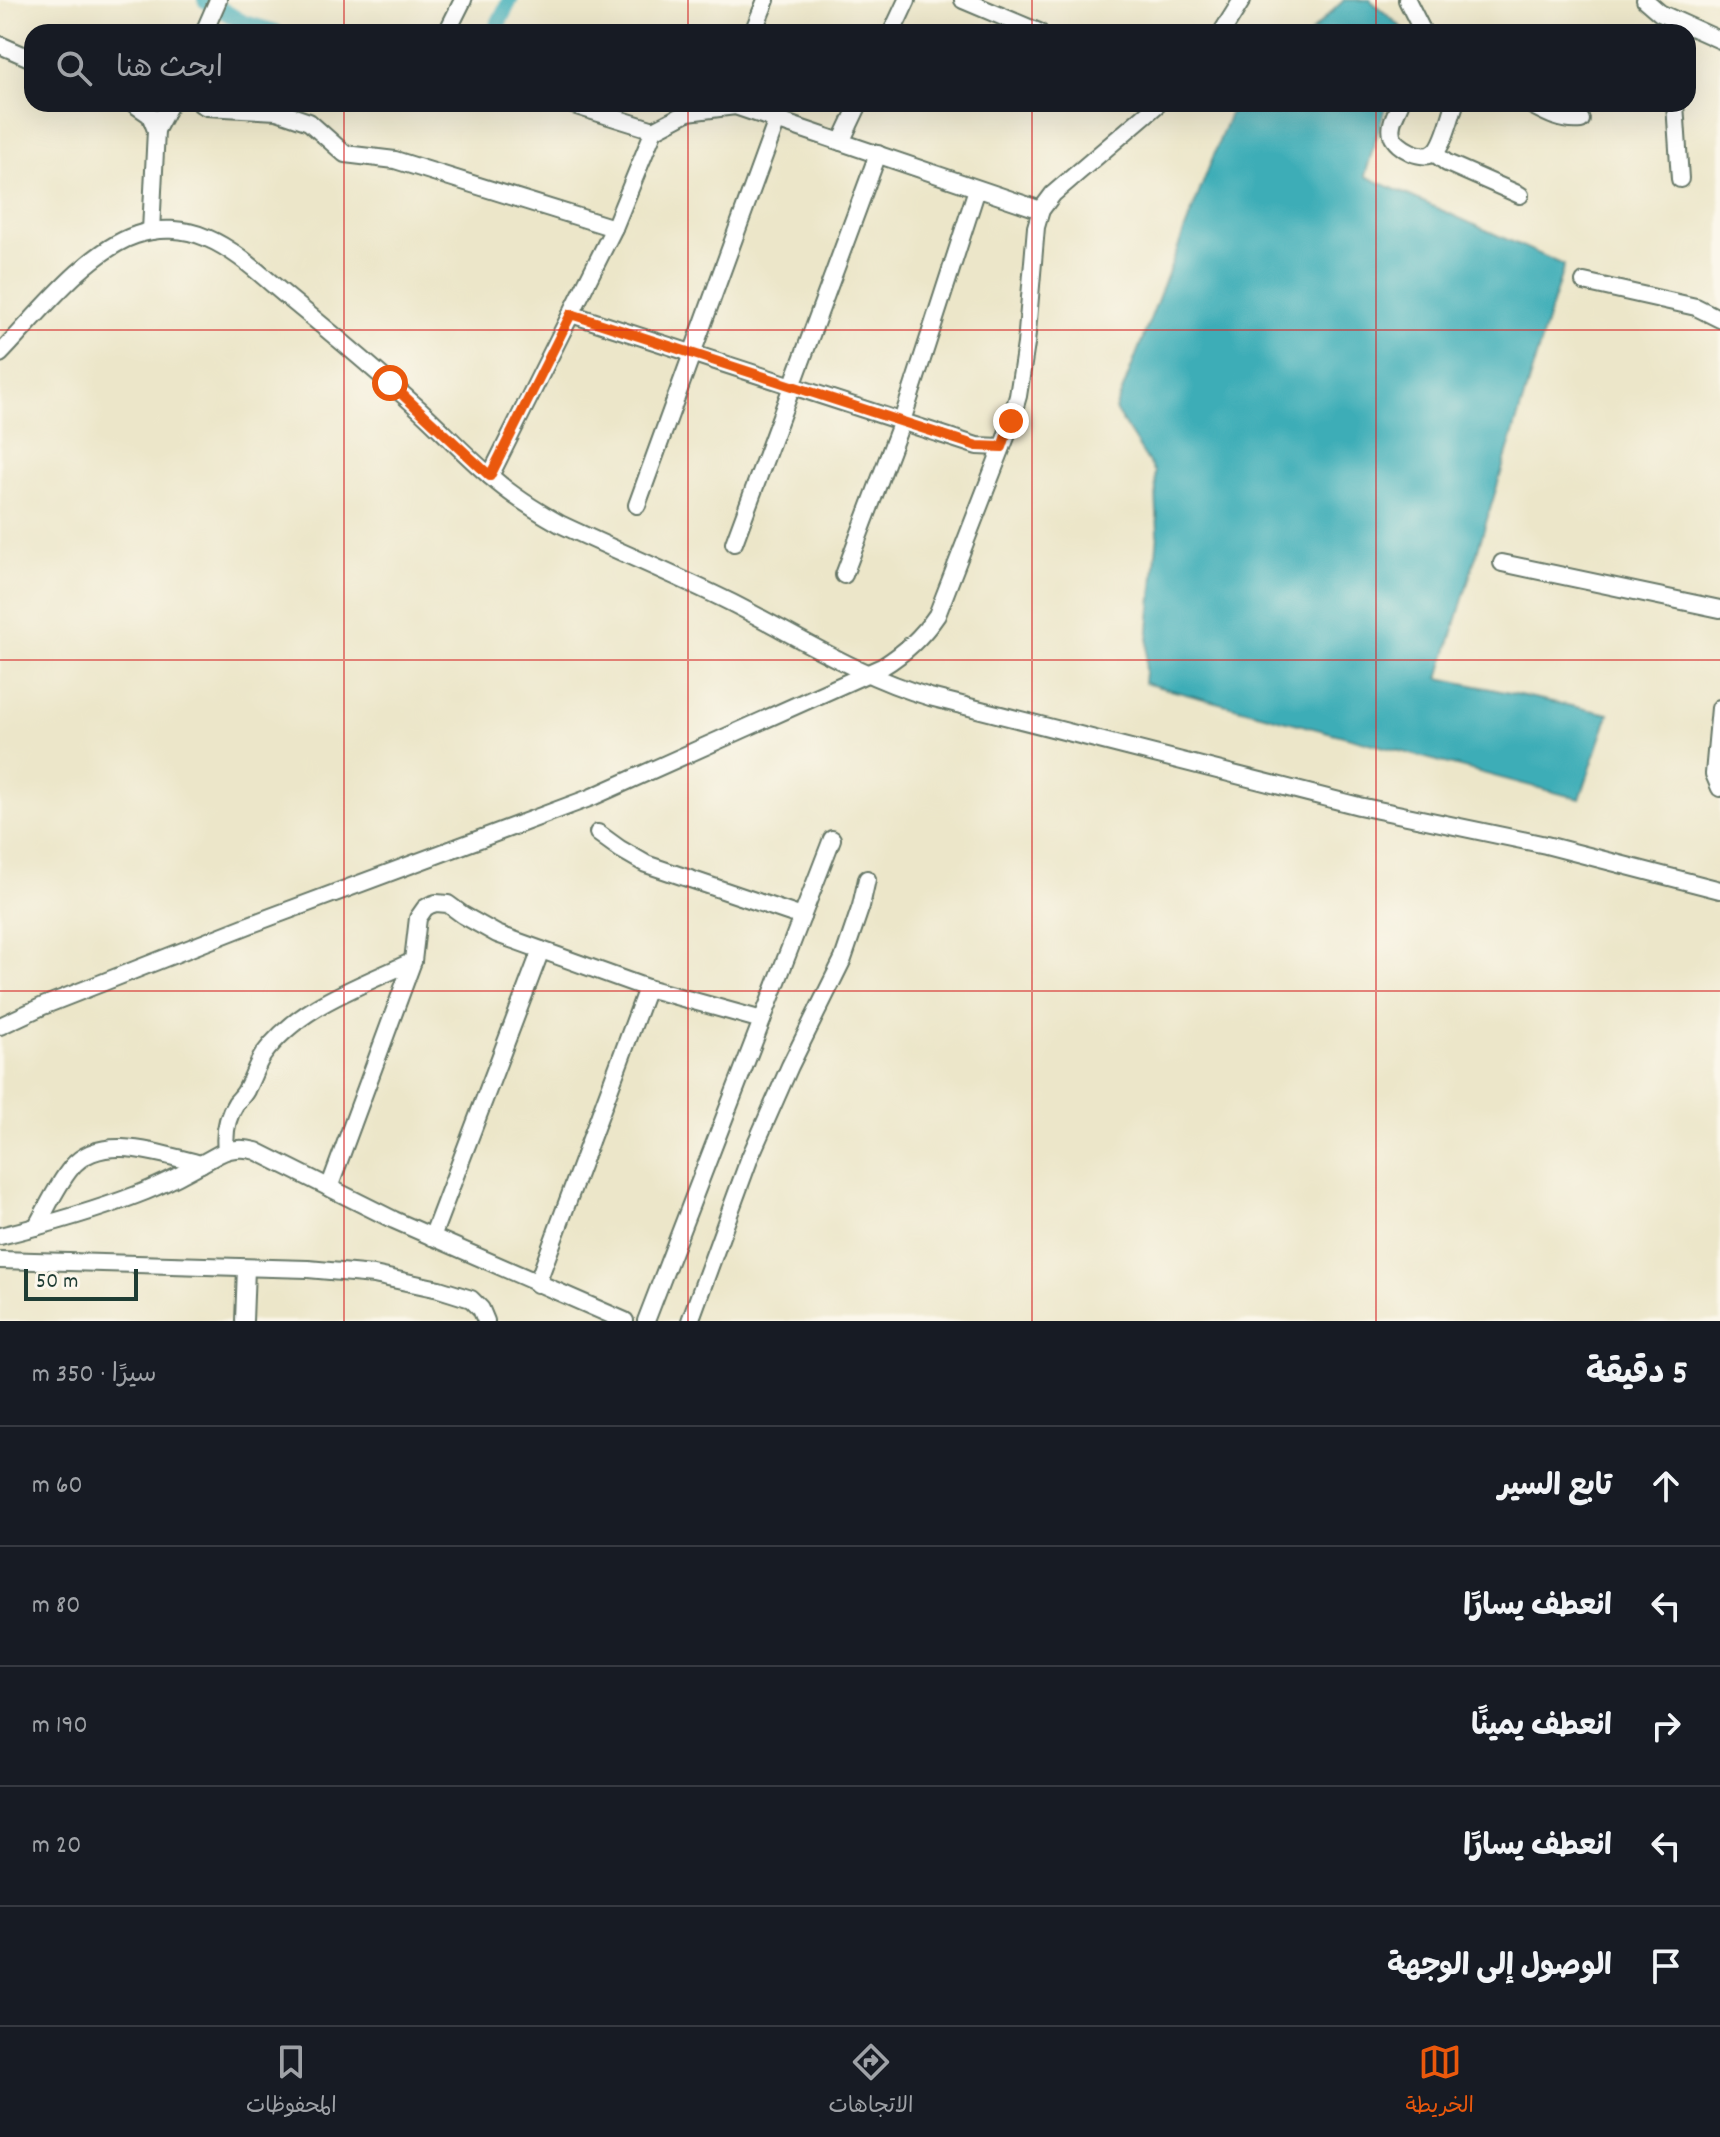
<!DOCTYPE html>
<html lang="ar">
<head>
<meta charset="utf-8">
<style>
	:root { --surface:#171b24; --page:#242831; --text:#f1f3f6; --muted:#9ea1a6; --line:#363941; --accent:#ea580c }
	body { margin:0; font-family:Dekko,"Playpen Sans Arabic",sans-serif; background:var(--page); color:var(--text); direction:rtl }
	.scale { position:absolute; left:24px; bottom:20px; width:114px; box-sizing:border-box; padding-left:8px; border:4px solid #1f3d34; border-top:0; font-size:22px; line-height:28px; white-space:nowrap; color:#1f3d34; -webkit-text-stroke:6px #fbf7ec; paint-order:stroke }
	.stop { position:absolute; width:24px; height:24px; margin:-18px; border:6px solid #ea580c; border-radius:50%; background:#fff }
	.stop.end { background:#ea580c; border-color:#fff; box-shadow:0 2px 8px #0008 }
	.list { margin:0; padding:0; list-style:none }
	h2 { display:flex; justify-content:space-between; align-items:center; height:104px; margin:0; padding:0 32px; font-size:34px }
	h2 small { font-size:26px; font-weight:400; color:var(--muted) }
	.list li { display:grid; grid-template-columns:52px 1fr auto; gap:24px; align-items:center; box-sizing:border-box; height:120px; padding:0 32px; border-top:2px solid var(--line) }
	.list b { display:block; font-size:30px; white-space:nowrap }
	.list em { font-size:26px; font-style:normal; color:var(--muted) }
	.icon { flex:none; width:44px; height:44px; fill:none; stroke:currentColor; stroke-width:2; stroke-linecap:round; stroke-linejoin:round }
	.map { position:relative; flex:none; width:1720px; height:1321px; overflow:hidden; direction:ltr }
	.search { position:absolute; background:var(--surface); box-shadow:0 8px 32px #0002; left:24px; right:24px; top:24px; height:88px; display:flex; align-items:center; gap:20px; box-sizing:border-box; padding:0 28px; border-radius:24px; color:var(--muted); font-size:30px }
	.sheet { height:704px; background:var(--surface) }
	nav { display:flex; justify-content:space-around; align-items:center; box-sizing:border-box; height:112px; border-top:2px solid var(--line); background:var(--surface); font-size:22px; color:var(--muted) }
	nav a { display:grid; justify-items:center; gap:4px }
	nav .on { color:var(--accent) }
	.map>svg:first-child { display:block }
	.water { fill:#3cadb7; stroke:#2e7576; stroke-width:2 }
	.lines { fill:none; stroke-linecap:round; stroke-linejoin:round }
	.canal { stroke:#3cadb7; stroke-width:16 }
	.street-casing { stroke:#677868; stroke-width:20 }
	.street { stroke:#fff; stroke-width:16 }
	.route { stroke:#ea580c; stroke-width:10 }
	.grid { fill:none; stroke:#d62828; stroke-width:2; stroke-opacity:0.55 }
</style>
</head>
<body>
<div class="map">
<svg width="1720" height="1321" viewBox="0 0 1720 1321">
	<rect width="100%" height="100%" fill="#fbf7ec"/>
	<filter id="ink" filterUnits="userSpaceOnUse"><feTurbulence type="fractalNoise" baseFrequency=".0125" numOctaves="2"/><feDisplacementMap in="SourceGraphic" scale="16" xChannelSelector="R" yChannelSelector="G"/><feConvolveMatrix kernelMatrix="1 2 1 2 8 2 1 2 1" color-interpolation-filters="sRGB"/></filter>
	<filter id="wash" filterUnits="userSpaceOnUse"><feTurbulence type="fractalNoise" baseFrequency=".006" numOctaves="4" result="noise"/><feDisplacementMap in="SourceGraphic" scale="32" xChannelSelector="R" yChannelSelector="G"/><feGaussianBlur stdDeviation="1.8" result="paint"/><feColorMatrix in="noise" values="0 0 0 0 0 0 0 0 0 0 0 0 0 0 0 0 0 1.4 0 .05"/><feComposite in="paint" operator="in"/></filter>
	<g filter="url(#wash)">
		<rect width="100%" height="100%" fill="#ece6c9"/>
		<!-- water -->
		<g class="water">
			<polygon points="1344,0 1370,0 1407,32 1311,32"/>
			<polygon points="1239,104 1386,104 1365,176 1564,265 1439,678 1609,714 1580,799 1144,683 1158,533 1155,472 1115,410 1230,113"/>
		</g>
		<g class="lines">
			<!-- canal -->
			<g class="canal">
				<polyline points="205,0 244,23 276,32"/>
				<polyline points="494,32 510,0"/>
			</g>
		</g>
	</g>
	<g filter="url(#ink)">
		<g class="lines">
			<defs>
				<g id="street">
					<polyline points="963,0 1039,32"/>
					<polyline points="1407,0 1423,32"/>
					<polyline points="1645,0 1660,13 1720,40"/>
					<polyline points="204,32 218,0"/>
					<polyline points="447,32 463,0"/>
					<polyline points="753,32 766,0"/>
					<polyline points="892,32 907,0"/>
					<polyline points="1222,32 1242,0"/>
					<polyline points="0,45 32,59"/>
					<polyline points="134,104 150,115 156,130 151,231"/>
					<polyline points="201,104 207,107 277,111 309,122 345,154 395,160 614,228"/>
					<path d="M1400,104C1396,114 1389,124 1392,135C1396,148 1424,162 1435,152C1444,145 1451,115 1455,104"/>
					<path d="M1529,104C1546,113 1561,122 1581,120"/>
					<polyline points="1675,104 1680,179"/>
					<polyline points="156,130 170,104"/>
					<polyline points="654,130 688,112 735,106 1041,210"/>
					<polyline points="841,142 859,104"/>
					<polyline points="1434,153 1447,163 1520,195"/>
					<polyline points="1584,282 1696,307 1720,319"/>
					<polyline points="571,314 977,446 1002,447"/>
					<path d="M0,354C36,317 87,251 136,235C158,227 185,228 207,238C238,251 264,278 290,299C334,335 377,371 419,409C443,431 465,455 490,476C511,495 535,510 560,524C617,551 676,575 732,603C797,636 860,677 930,697L1359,806L1546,845L1720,890"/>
					<polyline points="490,476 614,228 654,130 570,104"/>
					<polyline points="637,505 777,120"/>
					<polyline points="734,543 878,154"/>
					<polyline points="1502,563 1720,609"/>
					<polyline points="844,575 902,421 977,189"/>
					<polyline points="1720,708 1714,774 1720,788"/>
					<polyline points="598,833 620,849 646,864 802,917"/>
					<path d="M0,1026L43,1006L249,925L592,797L882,667C905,653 922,637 937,615L1006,437L1018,396L1026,344L1036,227L1041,210L1053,194L1158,104"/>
					<path d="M226,1150C224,1134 227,1117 236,1103C240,1098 245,1094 247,1088C253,1077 256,1066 263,1055C298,1006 361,986 413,961"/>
					<polyline points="329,1188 413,961 418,918 425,908 430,905 436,903 448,904 463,915 497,934 647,988 762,1020"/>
					<path d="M36,1227C47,1208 57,1185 71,1168C101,1131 162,1155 201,1164"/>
					<path d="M0,1236C45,1225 92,1212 136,1195C165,1184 192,1169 219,1154C231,1148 242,1147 256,1151L394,1220L625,1321"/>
					<polyline points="432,1237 541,950"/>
					<polyline points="0,1260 308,1269 374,1275 439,1289 471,1299 481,1309 486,1321"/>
					<polyline points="537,1284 647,988"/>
					<polyline points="244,1321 246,1268"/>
					<polyline points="646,1321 832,839"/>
					<polyline points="690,1321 750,1157 790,1066 843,959 861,906 867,879"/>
				</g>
			</defs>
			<!-- street casing -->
			<use href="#street" class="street-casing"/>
			<!-- street -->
			<use href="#street" class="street"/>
		</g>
	</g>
	<g class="lines" filter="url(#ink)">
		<!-- route -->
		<polyline class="route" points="390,383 490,476 571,314 977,446 1002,447 1011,421"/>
	</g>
	<!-- grid -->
	<path class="grid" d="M344,0V32M688,0V32M1032,0V32M1376,0V32M344,104V1321M688,104V1321M1032,104V1321M1376,104V1321M0,330H1720M0,660H1720M0,991H1720"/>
</svg>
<div class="scale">50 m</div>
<div class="stop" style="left:390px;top:383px"></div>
<div class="stop end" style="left:1011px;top:421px"></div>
<div class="search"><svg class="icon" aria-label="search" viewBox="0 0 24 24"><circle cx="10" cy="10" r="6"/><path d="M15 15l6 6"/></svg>ابحث هنا</div>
</div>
<section class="sheet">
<h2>5 دقيقة<small>سيرًا · 350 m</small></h2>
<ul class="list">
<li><svg class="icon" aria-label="ahead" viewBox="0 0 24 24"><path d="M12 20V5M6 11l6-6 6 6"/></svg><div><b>تابع السير</b></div><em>60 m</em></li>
<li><svg class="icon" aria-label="left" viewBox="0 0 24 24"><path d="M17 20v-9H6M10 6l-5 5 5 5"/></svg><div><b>انعطف يسارًا</b></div><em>80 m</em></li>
<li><svg class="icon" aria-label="right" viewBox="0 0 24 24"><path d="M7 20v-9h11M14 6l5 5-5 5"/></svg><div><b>انعطف يمينًا</b></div><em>190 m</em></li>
<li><svg class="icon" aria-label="left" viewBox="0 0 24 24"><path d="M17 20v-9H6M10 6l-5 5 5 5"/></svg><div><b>انعطف يسارًا</b></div><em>20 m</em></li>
<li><svg class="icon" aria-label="arrive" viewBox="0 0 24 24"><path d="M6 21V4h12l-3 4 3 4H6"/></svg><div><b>الوصول إلى الوجهة</b></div></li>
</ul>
</section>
<nav>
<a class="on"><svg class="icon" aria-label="map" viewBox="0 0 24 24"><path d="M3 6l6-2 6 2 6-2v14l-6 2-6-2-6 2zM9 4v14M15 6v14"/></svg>الخريطة</a>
<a><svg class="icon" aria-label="directions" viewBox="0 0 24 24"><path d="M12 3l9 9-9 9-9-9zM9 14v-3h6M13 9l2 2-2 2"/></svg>الاتجاهات</a>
<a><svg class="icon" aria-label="saved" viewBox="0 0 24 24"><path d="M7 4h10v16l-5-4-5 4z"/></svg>المحفوظات</a>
</nav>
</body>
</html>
